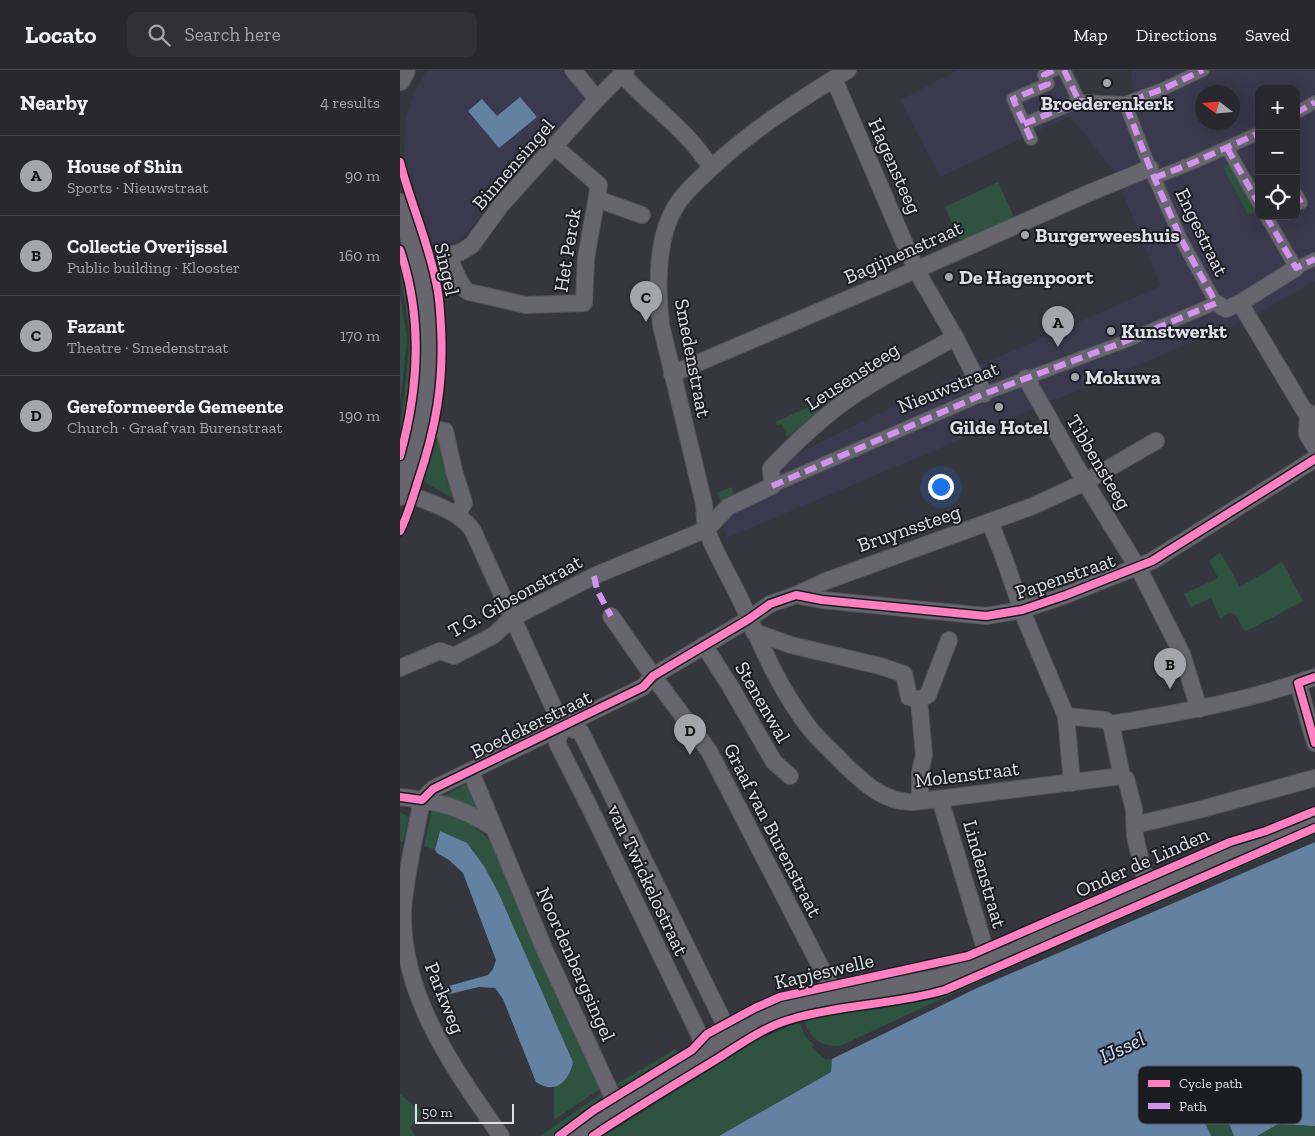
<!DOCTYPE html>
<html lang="en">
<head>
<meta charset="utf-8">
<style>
	:root { --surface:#28282e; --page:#303036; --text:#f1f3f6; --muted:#a5a6aa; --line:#44444a; --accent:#a4a4ad }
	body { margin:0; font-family:"Zilla Slab",serif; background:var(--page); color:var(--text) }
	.controls { position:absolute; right:15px; top:15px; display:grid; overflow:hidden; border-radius:10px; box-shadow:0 5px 20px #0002 }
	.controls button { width:45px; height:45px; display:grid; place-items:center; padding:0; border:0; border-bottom:1px solid var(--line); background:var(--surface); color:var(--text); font:25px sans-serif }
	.compass { position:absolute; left:795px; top:15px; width:45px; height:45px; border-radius:50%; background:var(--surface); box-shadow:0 5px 20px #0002; rotate:286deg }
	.scale { position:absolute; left:15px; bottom:12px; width:99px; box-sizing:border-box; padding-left:5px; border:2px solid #e0dfe9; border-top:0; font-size:14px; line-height:18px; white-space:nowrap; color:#e0dfe9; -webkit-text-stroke:4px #1b1b22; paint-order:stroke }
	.you { position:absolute; left:540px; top:416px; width:18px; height:18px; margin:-12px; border:4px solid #fff; border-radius:50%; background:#1a73e8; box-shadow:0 0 0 8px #1a73e833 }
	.badge { display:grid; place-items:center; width:32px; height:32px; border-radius:50%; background:var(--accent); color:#111; font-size:16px; font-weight:700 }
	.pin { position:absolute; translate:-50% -41px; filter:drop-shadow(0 1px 2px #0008) }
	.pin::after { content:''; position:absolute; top:26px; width:18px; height:15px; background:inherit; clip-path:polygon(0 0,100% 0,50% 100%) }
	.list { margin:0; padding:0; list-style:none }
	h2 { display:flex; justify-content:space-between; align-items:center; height:65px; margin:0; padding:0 20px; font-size:21px }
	h2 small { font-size:16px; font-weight:400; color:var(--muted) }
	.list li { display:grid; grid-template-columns:32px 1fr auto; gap:15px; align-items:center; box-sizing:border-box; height:80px; padding:0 20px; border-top:1px solid var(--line) }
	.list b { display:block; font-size:19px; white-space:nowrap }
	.list p { margin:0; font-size:16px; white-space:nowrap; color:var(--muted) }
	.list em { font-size:16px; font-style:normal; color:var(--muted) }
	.icon { flex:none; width:28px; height:28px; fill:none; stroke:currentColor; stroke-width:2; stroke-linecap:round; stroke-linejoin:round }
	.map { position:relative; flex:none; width:915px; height:1066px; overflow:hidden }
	header { display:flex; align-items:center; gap:30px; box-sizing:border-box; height:70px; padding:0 25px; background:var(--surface); border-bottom:1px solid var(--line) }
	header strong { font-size:24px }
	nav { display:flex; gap:28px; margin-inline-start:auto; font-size:18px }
	.search { width:350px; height:45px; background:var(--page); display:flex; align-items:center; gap:12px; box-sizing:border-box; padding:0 18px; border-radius:10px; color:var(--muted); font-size:19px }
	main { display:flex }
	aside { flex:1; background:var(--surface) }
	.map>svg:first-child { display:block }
	.built { fill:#3a394d; fill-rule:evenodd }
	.green { fill:#2e5340 }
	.water { fill:#6382a1 }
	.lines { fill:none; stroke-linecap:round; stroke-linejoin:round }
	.pedestrian-casing { stroke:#55555c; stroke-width:14 }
	.minor-casing { stroke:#55555c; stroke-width:18 }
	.tertiary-casing { stroke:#55555c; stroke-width:22 }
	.pedestrian { stroke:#67666e; stroke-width:12 }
	.minor { stroke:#67666e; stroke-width:16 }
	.tertiary { stroke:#67666e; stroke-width:20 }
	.quiet { stroke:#d193ec; stroke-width:6; stroke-dasharray:12 6; stroke-linecap:butt }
	.cycleway-casing { stroke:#1b1b22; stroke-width:11 }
	.cycleway { stroke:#ff80c0; stroke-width:8 }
	.poi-dot { fill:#a4a4ad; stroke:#1b1b22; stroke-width:2 }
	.labels { text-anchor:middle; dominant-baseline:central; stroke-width:4; stroke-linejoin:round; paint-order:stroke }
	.poi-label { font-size:20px; font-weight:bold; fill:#e0dfe9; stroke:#1b1b22; text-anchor:start }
	.street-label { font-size:20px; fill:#e0dfe9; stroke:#1b1b22 }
	.water-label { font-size:21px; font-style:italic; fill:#cfe4fa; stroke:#1b1b22 }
	.key { fill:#1b1b22; stroke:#56565e; stroke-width:1 }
	.key-label { font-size:14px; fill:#e0dfe9 }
</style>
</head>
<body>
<header>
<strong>Locato</strong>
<div class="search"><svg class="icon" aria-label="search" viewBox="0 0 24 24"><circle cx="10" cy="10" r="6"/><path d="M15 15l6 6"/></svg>Search here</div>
<nav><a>Map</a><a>Directions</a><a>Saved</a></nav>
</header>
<main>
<aside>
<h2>Nearby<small>4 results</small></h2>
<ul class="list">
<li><span class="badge">A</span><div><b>House of Shin</b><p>Sports · Nieuwstraat</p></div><em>90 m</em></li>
<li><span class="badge">B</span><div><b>Collectie Overijssel</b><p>Public building · Klooster</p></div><em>160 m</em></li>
<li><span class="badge">C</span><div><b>Fazant</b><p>Theatre · Smedenstraat</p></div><em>170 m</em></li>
<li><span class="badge">D</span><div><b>Gereformeerde Gemeente</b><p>Church · Graaf van Burenstraat</p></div><em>190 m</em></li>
</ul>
</aside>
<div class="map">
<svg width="915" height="1066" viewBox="0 0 915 1066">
	<rect width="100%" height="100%" fill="#36363e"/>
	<!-- built -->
	<g class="built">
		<polygon points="27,0 166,0 181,19 184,27 183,34 60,170 47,175 33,175 8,102 4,85 6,47 14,22"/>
		<path d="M558,0H658L683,27L697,29L735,23L730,0H915V211L850,248L327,468L318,446L385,409L380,399L398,383L573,298L761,216L714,102L670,46L540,107L500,30ZM859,19H896V146H859ZM802,22H832V52H802Z"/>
	</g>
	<!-- green -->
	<g class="green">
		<polygon points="831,93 857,141 848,145 823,97"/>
		<polygon points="598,112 614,147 560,172 545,137"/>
		<path d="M0,193C5,199 8,216 9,225C17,277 15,327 0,377C0,341 8,306 9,270C9,243 0,219 0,193Z"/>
		<polygon points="11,199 19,227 21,319 0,404 0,389 13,343 18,292 15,237 8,204"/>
		<polygon points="0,224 7,268 0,335"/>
		<polygon points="415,334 418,341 390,365 387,367 382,354 377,355 375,352"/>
		<polygon points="37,365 44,378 40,382 48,414 54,417 57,428 54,429 23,411"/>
		<polygon points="331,417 335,426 321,432 317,423"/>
		<polygon points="820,482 840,517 882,492 903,531 845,562 835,544 829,543 820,548 811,528 791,537 784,524 818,508 809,491"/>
		<polygon points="68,713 78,741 43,727"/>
		<path d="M32,739C56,746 77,754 93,774L203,1017L154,1050V1017L166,1010L173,992L99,824L38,765L35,780L24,776Z"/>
		<polygon points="0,742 9,747 3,772 0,772"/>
		<polygon points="915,762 915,765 746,839 744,835"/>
		<polygon points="742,836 744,839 598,903 596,900"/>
		<polygon points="563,891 565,895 555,899 444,916"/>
		<path d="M590,902L591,906L440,976C421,977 407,967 404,948L532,926L554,918Z"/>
		<polygon points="397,953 400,954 405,966 414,975 412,978 426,990 432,989 431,1002 319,1066 204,1066 356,971"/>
		<polygon points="276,979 279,985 227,1017 223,1017 215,1015"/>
		<polygon points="915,997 915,1066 751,1066"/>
		<polygon points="204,1022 202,1032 155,1066 140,1066"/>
		<polygon points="0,1024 24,1044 10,1057 15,1066 0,1066"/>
	</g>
	<!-- water -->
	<g class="water">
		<polygon points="120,27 137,47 99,78 68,41 82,29 97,46"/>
		<path d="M40,761L67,773L84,796L99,824L173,992C169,1012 155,1025 136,1012L103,929L95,918L79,917L41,926L38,919L88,905L93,899L96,890L63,803L49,790L37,783L35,780Z"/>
		<polygon points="915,772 915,1056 878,1054 857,1066 834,1066 822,1035 813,1030 804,1035 802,1046 811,1066 319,1066 431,1002 432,989 577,918"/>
	</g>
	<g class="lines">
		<defs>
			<g id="pedestrian">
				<polyline points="664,0 679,31"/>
				<polyline points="679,31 725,33 763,19 803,0"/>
				<polyline points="896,43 915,32"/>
				<polyline points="624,54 679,31"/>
				<polyline points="631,69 613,29 648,14 644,5 654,0"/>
				<polyline points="827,78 859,134"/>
				<polyline points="754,108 790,94 859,63"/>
				<polyline points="896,124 901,133"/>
				<polyline points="866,146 896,198 915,189"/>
				<polyline points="372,416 584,324 721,273 816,233 781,169 750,98 725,33"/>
			</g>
			<g id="minor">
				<polyline points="173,0 197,29"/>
				<path d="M448,0C398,31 346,63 304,105C294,114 283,124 276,136C256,168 257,219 261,255L304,434C305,442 304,453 307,461C316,485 331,509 342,533C362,577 380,621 411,660C421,672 434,683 445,695C464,713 485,733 513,732L722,706"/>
				<path d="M222,4C250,36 289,61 311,98"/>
				<polyline points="434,9 516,200 555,267 584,324"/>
				<polyline points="197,129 242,145"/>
				<path d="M49,186C54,197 58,216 69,222L126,235L184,233L186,188L199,115L155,77"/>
				<polyline points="18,194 61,182 72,175 101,135 197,29 226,0"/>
				<polyline points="816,233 826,239 840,233 896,198"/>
				<polyline points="840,233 904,340 915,346"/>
				<polyline points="272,304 516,200 689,123 750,98"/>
				<polyline points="626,308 685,412 741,503 782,584 799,639"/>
				<polyline points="908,343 907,364 915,377"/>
				<polyline points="21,356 45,361 54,401 64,433 57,445"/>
				<path d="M1,422C23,430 60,440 73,461L162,656L157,673L189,736L298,962L306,982"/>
				<polyline points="590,452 604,488 624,546 666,646 672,713"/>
				<polyline points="396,525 422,530 586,546 622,540 666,525 752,491 915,389"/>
				<polyline points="211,546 253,606 309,681 430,915 431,928"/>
				<polyline points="354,562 391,575 480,596 504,604 509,627 519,630"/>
				<polyline points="304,575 330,616 374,692 390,706"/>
				<path d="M0,598L40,581L54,586L94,565L112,548L194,506L307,459L328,437L372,416L371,398C392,376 413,356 436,338C473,310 516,290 555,267"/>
				<polyline points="898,613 915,673"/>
				<polyline points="519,630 524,685 520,702 520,730"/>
				<polyline points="519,630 528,625 549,570"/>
				<path d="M666,646L705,650L711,654L717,653C784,642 851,630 915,607"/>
				<polyline points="711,654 722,706 726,709 734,739 735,766 748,822"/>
				<polyline points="162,656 181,662 331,967"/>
				<polyline points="71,702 146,883 217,1036"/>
				<path d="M0,727C39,732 60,736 94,758"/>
				<polyline points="540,729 589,892"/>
				<polyline points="22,730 33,719 243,617 253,606 349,549 370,534 396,525 426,511 633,436 685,412 756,371"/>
				<path d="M22,730C15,766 6,802 3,839C0,925 54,999 101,1066"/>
				<polyline points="735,755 802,739 915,708"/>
			</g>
			<g id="tertiary">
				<polyline points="0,10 5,0"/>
				<path d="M0,134C10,166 21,197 26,230C35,297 23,362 0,425"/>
				<polyline points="174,1066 217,1036 349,956 373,943 401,933 538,910 559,904 915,750"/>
			</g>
		</defs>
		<!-- pedestrian casing -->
		<use href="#pedestrian" class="pedestrian-casing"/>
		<!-- minor casing -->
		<use href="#minor" class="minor-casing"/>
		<!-- tertiary casing -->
		<use href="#tertiary" class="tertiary-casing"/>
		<!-- pedestrian -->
		<use href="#pedestrian" class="pedestrian"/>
		<!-- minor -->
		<use href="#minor" class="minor"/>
		<!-- tertiary -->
		<use href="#tertiary" class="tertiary"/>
		<!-- quiet -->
		<g class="quiet">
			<polyline points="664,0 679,31"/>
			<polyline points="679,31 725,33 763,19 803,0"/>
			<polyline points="896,43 915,32"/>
			<polyline points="624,54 679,31"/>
			<polyline points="631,69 613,29 648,14 644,5 654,0"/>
			<polyline points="827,78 859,134"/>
			<polyline points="754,108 790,94 859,63"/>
			<polyline points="896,124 901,133"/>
			<polyline points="866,146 896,198 915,189"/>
			<polyline points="372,416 584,324 721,273 816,233 781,169 750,98 725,33"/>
			<polyline points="194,506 197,520 211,546"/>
		</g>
		<defs>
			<g id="cycleway">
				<path d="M0,92C10,132 28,171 36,212C40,227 40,242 41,257C44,313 36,358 18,411C13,427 8,445 0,461"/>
				<path d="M0,180C23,248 19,318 0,386"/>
				<polyline points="915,607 898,613 915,673"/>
				<polyline points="0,727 22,730 33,719 243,617 253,606 349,549 370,534 396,525 422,530 586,546 622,540 666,525 752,491 915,389"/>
				<polyline points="159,1066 194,1040 292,980 307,964 355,938 380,927 568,886 830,772 866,761 915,741"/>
				<path d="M193,1066C232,1040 272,1016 312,992C338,976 363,957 392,949C442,934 495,935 545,920L915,758"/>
			</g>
		</defs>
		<!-- cycleway casing -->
		<use href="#cycleway" class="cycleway-casing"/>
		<!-- cycleway -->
		<use href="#cycleway" class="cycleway"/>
	</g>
	<!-- markers -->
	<g class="poi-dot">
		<circle cx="707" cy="13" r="5"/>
		<circle cx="625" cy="165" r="5"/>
		<circle cx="549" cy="207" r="5"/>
		<circle cx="711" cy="261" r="5"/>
		<circle cx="675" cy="307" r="5"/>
		<circle cx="599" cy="337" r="5"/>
	</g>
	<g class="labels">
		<!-- poi labels -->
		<g class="poi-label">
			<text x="707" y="33" text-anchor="middle">Broederenkerk</text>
			<text x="635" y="165">Burgerweeshuis</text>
			<text x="559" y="207">De Hagenpoort</text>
			<text x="721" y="261">Kunstwerkt</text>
			<text x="685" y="307">Mokuwa</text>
			<text x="599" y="357" text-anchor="middle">Gilde Hotel</text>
		</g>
		<!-- street labels -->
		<g class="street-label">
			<text transform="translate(113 94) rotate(-49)">Binnensingel</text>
			<text transform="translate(495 96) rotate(66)">Hagensteeg</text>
			<text transform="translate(802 162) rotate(64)">Engestraat</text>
			<text transform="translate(167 180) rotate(-81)">Het Perck</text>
			<text transform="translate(503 182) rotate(-24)">Bagijnenstraat</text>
			<text transform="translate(47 199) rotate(77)">Singel</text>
			<text transform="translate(293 288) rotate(79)">Smedenstraat</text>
			<text transform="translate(452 306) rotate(-33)">Leusensteeg</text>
			<text transform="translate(548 317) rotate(-22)">Nieuwstraat</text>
			<text transform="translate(699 392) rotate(59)">Tibbensteeg</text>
			<text transform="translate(509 458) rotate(-19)">Bruynssteeg</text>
			<text transform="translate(665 506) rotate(-19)">Papenstraat</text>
			<text transform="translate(115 526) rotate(-29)">T.G. Gibsonstraat</text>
			<text transform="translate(363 632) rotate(60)">Stenenwal</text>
			<text transform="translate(131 654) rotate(-26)">Boedekerstraat</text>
			<text transform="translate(567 704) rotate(-7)">Molenstraat</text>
			<text transform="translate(373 760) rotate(63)">Graaf van Burenstraat</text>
			<text transform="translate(742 792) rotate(-24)">Onder de Linden</text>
			<text transform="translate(585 804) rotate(74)">Lindenstraat</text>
			<text transform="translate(248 810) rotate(65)">van Twickelostraat</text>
			<text transform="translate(176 894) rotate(66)">Noordenbergsingel</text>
			<text transform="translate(424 901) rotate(-13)">Kapjeswelle</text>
			<text transform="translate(45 928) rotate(68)">Parkweg</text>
		</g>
		<!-- water labels -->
		<g class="water-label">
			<text transform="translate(722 977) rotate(-25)">IJssel</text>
		</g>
	</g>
	<!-- legend -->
	<rect x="738" y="996" width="164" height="58" rx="8" class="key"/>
	<rect x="748" y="1010" width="22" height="7" fill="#ff80c0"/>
	<rect x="748" y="1033" width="22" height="6" fill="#d193ec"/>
	<g class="key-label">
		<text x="779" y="1018">Cycle path</text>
		<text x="779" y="1041">Path</text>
	</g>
</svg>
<div class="controls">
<button>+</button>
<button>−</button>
<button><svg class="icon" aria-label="locate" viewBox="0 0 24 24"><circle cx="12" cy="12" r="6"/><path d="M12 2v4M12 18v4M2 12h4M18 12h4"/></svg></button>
</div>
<svg class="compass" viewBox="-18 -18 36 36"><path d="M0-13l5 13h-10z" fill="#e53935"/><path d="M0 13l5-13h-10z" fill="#a5a6aa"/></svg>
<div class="scale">50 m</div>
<div class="you"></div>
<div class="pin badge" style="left:658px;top:277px">A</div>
<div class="pin badge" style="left:770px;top:619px">B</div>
<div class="pin badge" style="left:246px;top:252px">C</div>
<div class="pin badge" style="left:290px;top:685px">D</div>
</div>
</main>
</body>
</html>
